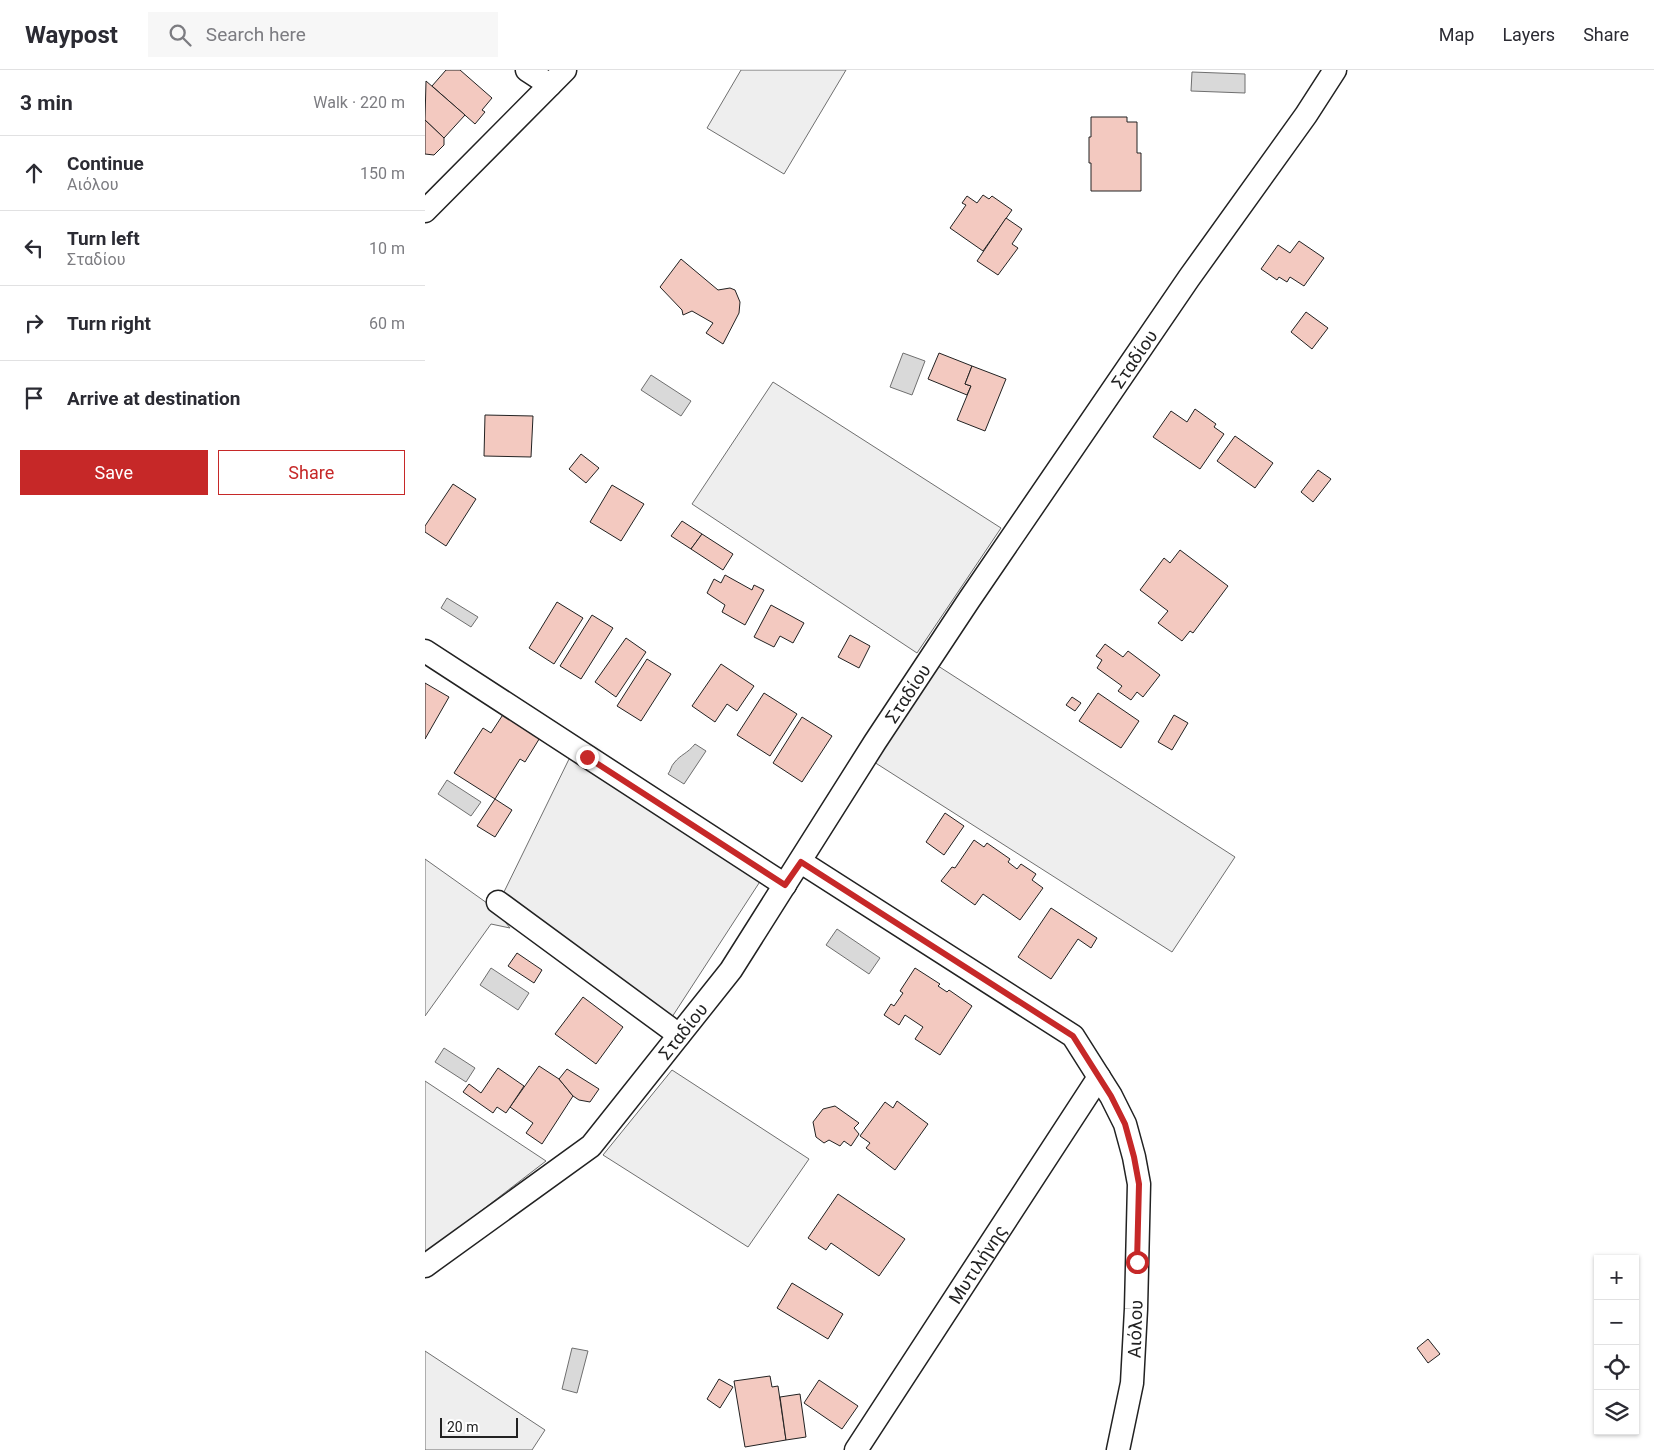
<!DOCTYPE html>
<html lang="en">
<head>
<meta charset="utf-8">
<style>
	:root { --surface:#fff; --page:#f7f7f7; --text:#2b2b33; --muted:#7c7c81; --line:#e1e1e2; --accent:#c62828 }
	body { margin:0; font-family:Roboto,sans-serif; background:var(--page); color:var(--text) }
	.controls { position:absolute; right:15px; bottom:15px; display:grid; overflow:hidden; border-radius:0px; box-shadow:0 1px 4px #0004 }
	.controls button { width:45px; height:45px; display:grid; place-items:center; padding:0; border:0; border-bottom:1px solid var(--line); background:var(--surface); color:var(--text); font:25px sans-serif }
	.scale { position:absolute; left:15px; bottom:12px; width:78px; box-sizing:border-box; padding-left:5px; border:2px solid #222; border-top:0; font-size:14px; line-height:18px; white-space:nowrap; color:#222; -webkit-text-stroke:4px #fff; paint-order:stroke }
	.stop { position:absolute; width:15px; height:15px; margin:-11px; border:4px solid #c62828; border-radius:50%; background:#fff }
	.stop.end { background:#c62828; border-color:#fff; box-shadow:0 1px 5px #0008 }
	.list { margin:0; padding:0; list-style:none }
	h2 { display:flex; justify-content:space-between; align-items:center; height:65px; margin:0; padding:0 20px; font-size:21px }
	h2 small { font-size:16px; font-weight:400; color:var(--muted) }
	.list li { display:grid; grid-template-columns:32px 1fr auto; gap:15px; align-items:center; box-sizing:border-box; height:75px; padding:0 20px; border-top:1px solid var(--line) }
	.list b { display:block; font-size:19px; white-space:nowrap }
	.list p { margin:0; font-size:16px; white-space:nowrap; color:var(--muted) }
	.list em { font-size:16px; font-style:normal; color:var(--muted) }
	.actions { display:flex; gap:10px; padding:15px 20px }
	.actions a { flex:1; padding:11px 0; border:1px solid var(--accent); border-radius:0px; text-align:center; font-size:18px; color:var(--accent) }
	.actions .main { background:var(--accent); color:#fff }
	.icon { flex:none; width:28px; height:28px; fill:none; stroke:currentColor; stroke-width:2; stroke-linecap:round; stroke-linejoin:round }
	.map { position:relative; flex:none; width:1229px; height:1380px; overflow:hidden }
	header { display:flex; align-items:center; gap:30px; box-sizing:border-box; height:70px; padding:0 25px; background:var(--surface); border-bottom:1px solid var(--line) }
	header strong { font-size:24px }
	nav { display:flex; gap:28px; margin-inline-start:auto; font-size:18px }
	.search { width:350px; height:45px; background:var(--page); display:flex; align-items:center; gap:12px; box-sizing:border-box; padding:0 18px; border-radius:0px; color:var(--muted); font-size:19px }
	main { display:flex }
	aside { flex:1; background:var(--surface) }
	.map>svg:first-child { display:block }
	.green { fill:#eee; stroke:#6f6f6f }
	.water { fill:#d9d9d9; stroke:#6f6f6f }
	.building { fill:#f3c9c0; stroke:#222 }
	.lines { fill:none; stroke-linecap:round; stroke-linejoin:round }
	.minor-casing { stroke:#222; stroke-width:25 }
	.minor { stroke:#fff; stroke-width:22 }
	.route { stroke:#c62828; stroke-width:6 }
	.labels { text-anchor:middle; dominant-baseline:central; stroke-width:4; stroke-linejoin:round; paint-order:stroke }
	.street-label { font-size:18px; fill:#222; stroke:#fff }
</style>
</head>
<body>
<header>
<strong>Waypost</strong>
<div class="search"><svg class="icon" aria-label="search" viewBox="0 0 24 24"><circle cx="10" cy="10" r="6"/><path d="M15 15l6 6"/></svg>Search here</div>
<nav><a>Map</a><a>Layers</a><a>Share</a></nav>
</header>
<main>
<aside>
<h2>3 min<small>Walk · 220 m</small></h2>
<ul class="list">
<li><svg class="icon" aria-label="ahead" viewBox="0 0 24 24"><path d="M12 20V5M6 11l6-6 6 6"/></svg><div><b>Continue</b><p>Αιόλου</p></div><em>150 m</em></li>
<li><svg class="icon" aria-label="left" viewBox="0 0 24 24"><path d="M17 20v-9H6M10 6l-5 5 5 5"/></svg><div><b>Turn left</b><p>Σταδίου</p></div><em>10 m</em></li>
<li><svg class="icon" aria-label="right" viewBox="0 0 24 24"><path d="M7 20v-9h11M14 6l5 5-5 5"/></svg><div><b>Turn right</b></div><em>60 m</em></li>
<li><svg class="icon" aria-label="arrive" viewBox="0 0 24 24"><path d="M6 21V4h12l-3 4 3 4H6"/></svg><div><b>Arrive at destination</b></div></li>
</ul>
<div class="actions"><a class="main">Save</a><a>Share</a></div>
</aside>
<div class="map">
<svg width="1229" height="1380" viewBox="0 0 1229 1380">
	<rect width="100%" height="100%" fill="#fff"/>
	<!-- green -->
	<g class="green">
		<polygon points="316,0 421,0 359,104 282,58"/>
		<polygon points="348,312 576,458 492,583 267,434"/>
		<polygon points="510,594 810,787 747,882 449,692"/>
		<polygon points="146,685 336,810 247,947 77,826"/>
		<polygon points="0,789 69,838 85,858 66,854 0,946"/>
		<polygon points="247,1000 384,1089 323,1177 178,1085"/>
		<polygon points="0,1011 121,1091 0,1184"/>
		<polygon points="0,1281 120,1360 107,1380 0,1380"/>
	</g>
	<!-- water -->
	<g class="water">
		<polygon points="767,2 820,4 820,23 766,21"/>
		<polygon points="478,283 500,291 487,325 465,317"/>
		<polygon points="226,305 266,331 256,346 216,320"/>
		<polygon points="22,528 53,547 46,557 16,538"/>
		<path d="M270,674L281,681L259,714L243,704C246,700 246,696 249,693C256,684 262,684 270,674Z"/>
		<polygon points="22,710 56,732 46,746 13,724"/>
		<polygon points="412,859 455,888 444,904 401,875"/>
		<polygon points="66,898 104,923 93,940 55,915"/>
		<polygon points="19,978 50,998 41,1012 10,992"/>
		<polygon points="147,1278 163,1281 152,1323 137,1319"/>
	</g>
	<!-- building -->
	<g class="building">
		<polygon points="21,0 35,0 67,28 57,40 60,42 50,54 7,16"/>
		<polygon points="1,11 40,45 19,68 0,50"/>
		<polygon points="666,47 702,47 702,52 712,52 712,83 716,83 716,121 666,121 666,93 664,93 664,67 666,67"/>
		<polygon points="0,50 19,68 19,75 9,85 0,84"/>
		<polygon points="558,125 564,129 567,126 587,140 558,181 525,158 541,135 537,133 542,126 552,133"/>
		<polygon points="581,148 597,159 587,174 593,178 573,205 552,191"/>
		<polygon points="874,171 899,188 879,216 865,207 862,212 854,207 852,210 836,199 853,175 865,183"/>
		<polygon points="256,189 293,220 305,218 310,220 315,232 314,243 298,274 281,263 288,253 267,241 258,245 257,240 235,217"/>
		<polygon points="881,242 903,258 887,279 866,262"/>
		<polygon points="514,283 547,296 540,314 546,316 542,325 503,309"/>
		<polygon points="547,296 581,309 560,361 532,350 546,316 540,314"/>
		<polygon points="770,339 791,354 789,357 799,364 775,399 728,367 746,341 762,352"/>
		<polygon points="60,345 108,346 106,387 59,386"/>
		<polygon points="810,366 848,393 830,418 792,391"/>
		<polygon points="156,384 174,398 161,413 144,399"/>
		<polygon points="893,400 906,409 888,432 876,422"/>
		<polygon points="28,414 51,429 21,476 0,462 0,456"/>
		<polygon points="187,415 219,434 196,471 165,452"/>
		<polygon points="257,451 277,464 266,479 246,466"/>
		<polygon points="277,464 308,484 298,500 266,479"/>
		<polygon points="755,480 803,516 768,563 765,561 757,571 733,553 743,541 715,520 739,488 745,493"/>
		<polygon points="300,505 327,520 329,515 339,520 320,555 297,542 300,535 282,523 289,509 296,513"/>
		<polygon points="132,532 158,548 129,594 104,578"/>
		<polygon points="346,535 379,553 368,573 355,566 349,577 329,567"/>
		<polygon points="167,545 188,558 156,609 135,596"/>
		<polygon points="425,565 445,576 434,598 413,587"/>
		<polygon points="201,568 221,582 191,627 170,612"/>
		<polygon points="680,574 698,587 703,581 735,605 718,627 712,622 706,630 693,621 697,616 672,598 677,590 671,586"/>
		<polygon points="222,589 246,604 216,651 192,636"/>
		<polygon points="296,594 329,616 312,641 302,634 290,652 267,636"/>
		<polygon points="0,613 24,627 0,669"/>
		<polygon points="339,623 372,644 345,686 312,665"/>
		<polygon points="673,623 714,651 696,678 654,651"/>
		<polygon points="647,627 656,633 650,641 641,635"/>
		<polygon points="79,643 116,666 100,692 95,689 70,729 29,703 58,658 66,663"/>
		<polygon points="749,645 763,653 747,680 733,672"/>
		<polygon points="377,647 407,666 377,712 348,693"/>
		<polygon points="70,729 87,740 70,767 52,756"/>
		<polygon points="520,743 539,756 519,785 501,772"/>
		<polygon points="549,770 559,777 562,773 585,789 583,792 592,799 596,794 611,804 607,810 618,818 595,850 558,824 550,835 516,811 527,797 530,798"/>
		<polygon points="626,838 672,868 666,878 653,869 626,909 593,887"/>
		<polygon points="92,883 117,900 109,913 83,896"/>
		<polygon points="490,898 515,914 513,916 522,922 524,920 547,936 515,985 490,969 498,957 480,945 474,955 459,945 466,934 469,936 478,923 475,921"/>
		<polygon points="158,927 198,957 171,994 130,964"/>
		<polygon points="114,996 134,1009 148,1026 117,1074 101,1063 108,1053 85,1037"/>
		<polygon points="73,998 99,1016 81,1043 72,1037 68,1043 38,1022 44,1014 56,1023"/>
		<polygon points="142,999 174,1019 165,1032 154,1030 148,1026 134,1009"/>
		<polygon points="472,1031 503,1054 470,1100 441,1078 445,1073 435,1066 460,1032 468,1038"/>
		<polygon points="410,1036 434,1053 429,1058 434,1064 426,1076 419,1071 415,1076 404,1070 399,1073 391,1067 388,1052 398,1039"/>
		<polygon points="413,1124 480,1169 454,1206 406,1173 401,1180 383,1168"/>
		<polygon points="367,1213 418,1244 403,1269 352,1238"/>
		<polygon points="1003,1269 1015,1284 1003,1293 992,1278"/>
		<polygon points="345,1306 347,1317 353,1316 361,1370 320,1377 309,1311"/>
		<polygon points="294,1309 308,1317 295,1338 282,1329"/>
		<polygon points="394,1310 433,1336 417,1359 379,1333"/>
		<polygon points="375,1324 381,1367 361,1370 355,1327"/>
	</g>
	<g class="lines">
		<defs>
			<g id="minor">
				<polyline points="102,0 125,15"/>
				<polyline points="0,141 140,0"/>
				<polyline points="0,581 360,815"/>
				<polyline points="376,792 648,966 686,1026 700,1054 709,1087 714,1114 711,1239 707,1313 693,1380"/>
				<polyline points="73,832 254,965"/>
				<path id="s1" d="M0,1196L166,1076L306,900L450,672L544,530L764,208L881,45L910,0"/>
				<path id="s2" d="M431,1380L674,1007"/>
			</g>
		</defs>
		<!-- minor casing -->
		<use href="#minor" class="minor-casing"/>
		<!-- minor -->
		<use href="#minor" class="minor"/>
	</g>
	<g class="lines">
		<!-- route -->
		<polyline class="route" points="162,687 360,815 376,792 648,966 686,1026 700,1054 709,1087 714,1114 712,1192"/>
	</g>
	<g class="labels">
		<!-- street labels -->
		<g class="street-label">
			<text stroke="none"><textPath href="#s1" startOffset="1162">Σταδίου</textPath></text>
			<text stroke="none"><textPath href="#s1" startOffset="758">Σταδίου</textPath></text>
			<text stroke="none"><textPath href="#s1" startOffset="352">Σταδίου</textPath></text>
			<text stroke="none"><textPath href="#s2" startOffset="222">Μυτιλήνης</textPath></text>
			<text transform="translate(710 1259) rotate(-88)">Αιόλου</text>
		</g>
	</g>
</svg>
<div class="controls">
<button>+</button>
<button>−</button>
<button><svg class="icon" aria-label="locate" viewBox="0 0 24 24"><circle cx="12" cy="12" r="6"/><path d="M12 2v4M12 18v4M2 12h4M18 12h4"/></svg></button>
<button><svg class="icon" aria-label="layers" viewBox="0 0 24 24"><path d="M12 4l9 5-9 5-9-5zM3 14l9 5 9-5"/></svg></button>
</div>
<div class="scale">20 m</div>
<div class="stop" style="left:712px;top:1192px"></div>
<div class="stop end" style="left:162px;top:687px"></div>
</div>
</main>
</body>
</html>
